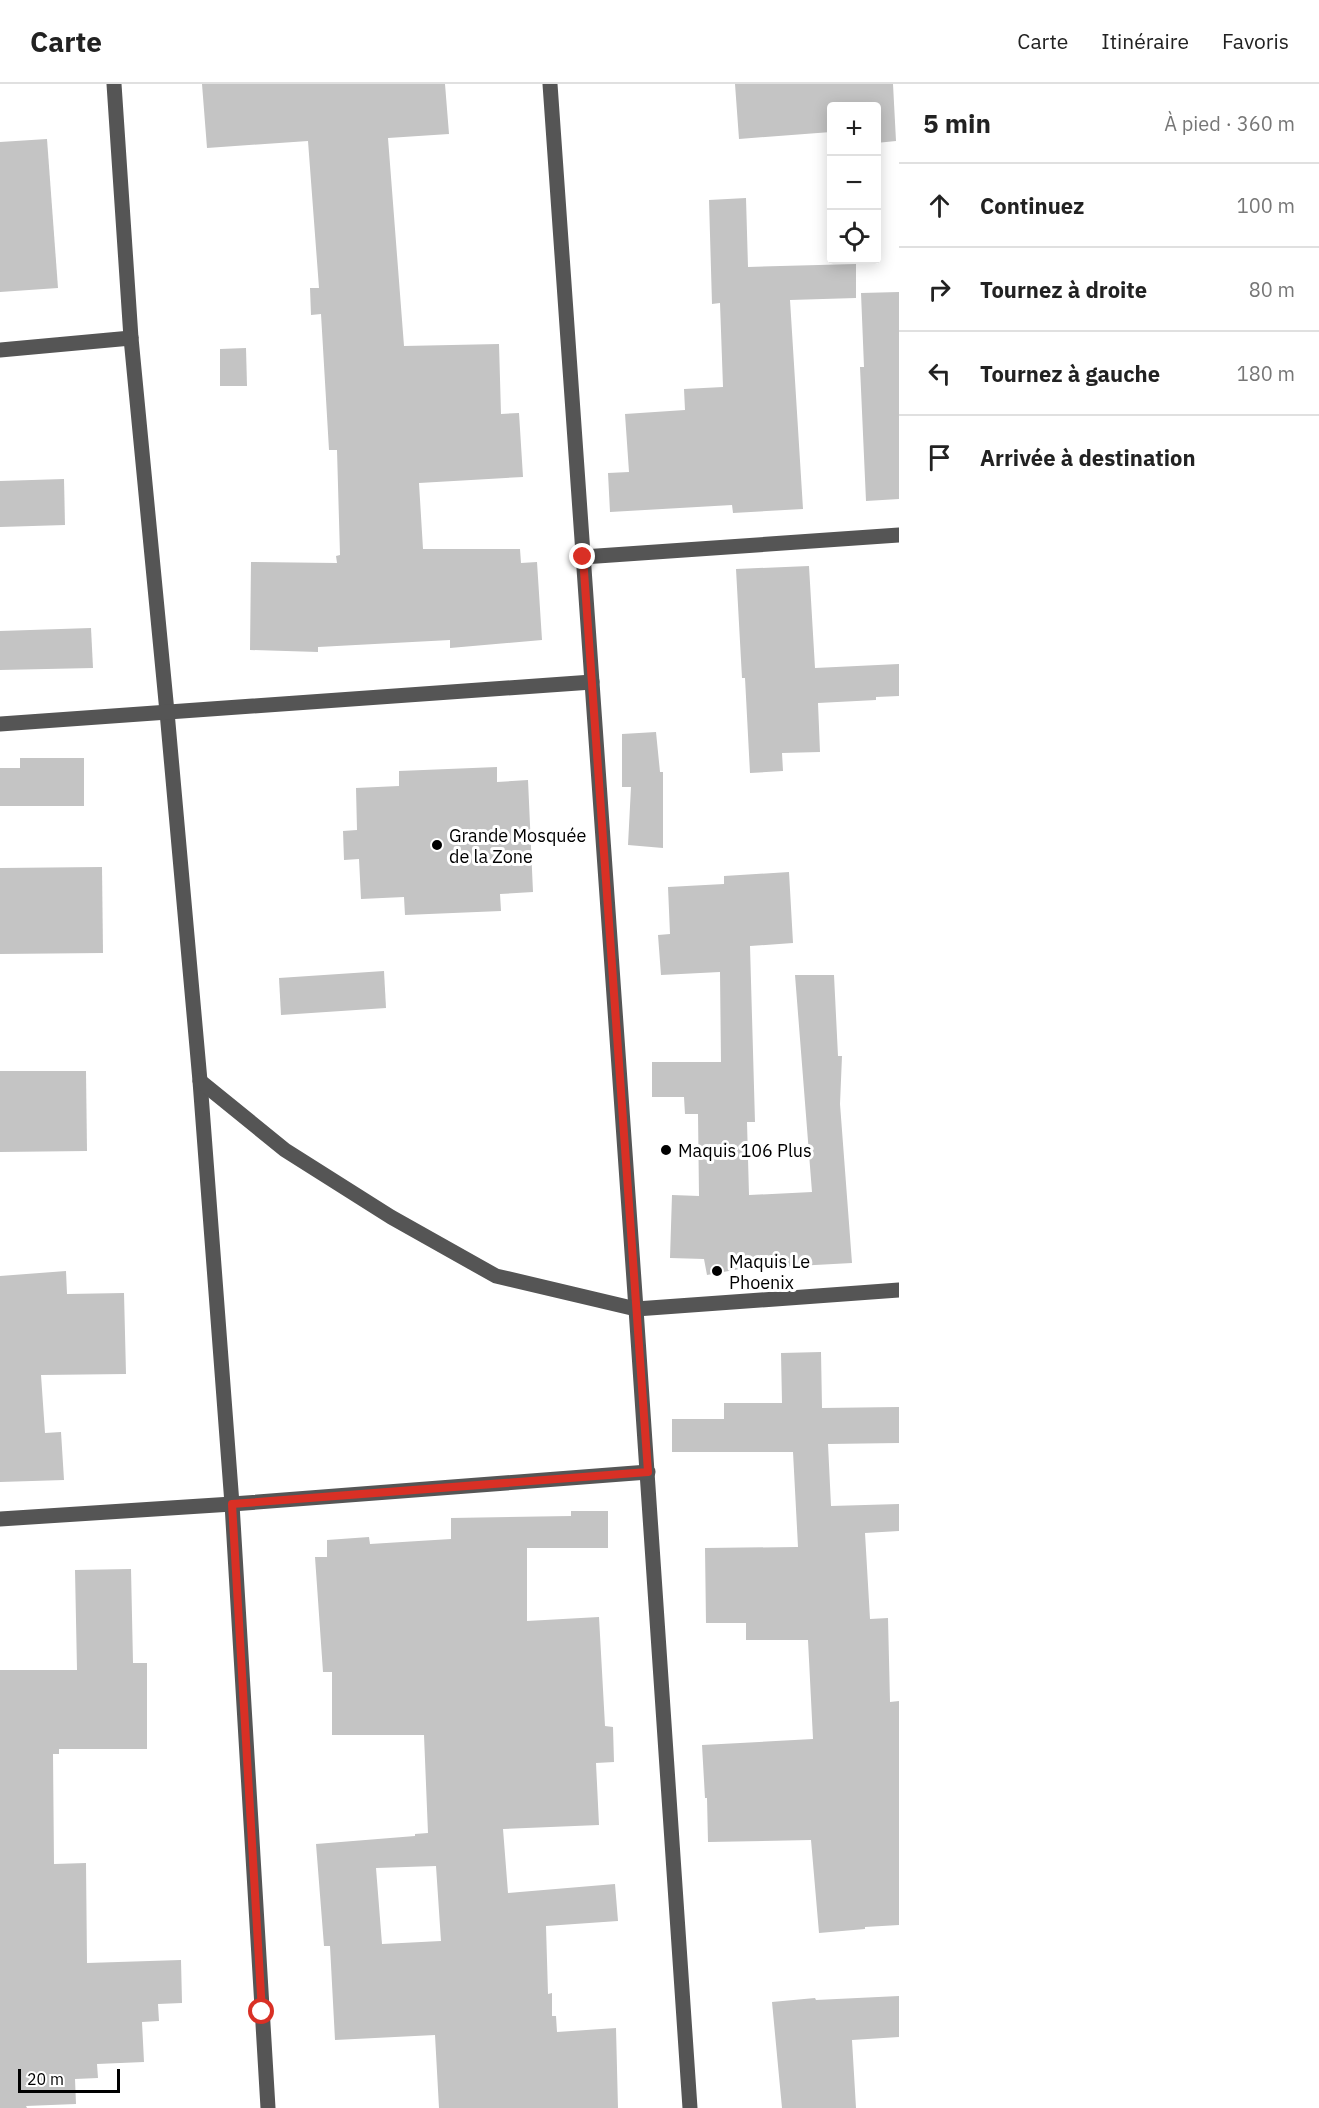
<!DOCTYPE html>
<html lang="fr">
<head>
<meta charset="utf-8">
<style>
	:root { --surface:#fff; --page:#f6f6f6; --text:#222; --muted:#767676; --line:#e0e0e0 }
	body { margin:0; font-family:"IBM Plex Sans",sans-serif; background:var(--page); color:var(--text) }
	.controls { position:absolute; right:18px; top:18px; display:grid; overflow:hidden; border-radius:6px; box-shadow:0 3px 15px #0003 }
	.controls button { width:54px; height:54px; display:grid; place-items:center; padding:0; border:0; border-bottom:2px solid var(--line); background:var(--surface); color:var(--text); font:30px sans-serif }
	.scale { position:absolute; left:18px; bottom:15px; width:102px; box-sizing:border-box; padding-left:6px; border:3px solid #000; border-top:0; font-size:16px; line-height:21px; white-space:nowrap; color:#000; -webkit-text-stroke:4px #fff; paint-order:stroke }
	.stop { position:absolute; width:18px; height:18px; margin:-14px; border:4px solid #d93025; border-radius:50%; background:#fff }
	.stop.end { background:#d93025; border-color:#fff; box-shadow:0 2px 6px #0008 }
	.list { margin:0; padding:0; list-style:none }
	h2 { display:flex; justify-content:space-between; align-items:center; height:78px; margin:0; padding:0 24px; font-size:26px }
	h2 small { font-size:20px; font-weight:400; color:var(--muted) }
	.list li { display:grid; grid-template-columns:39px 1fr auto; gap:18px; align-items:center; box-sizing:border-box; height:84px; padding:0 24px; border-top:2px solid var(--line) }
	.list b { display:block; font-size:22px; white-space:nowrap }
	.list em { font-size:20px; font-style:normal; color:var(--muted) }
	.icon { flex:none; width:33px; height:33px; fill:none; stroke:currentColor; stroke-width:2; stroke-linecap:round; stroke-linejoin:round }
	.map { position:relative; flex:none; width:899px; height:2024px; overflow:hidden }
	header { display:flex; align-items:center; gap:36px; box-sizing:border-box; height:84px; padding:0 30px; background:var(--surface); border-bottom:2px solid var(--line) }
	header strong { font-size:28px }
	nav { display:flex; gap:33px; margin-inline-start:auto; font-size:21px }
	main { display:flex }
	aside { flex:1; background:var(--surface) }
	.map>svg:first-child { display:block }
	.building { fill:#c4c4c4; fill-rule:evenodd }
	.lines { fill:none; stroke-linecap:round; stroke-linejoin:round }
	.minor { stroke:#555; stroke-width:15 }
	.route { stroke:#d93025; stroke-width:8 }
	.poi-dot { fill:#000; stroke:#fff; stroke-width:2 }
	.labels { text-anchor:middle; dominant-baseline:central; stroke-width:6; stroke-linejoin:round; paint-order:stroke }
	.poi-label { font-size:18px; fill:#000; stroke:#fff; text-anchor:start }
</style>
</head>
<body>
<header>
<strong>Carte</strong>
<nav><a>Carte</a><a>Itinéraire</a><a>Favoris</a></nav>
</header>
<main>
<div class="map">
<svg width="899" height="2024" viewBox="0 0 899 2024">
	<rect width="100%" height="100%" fill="#fff"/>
	<!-- building -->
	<g class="building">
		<polygon points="202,0 445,0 449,50 388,54 404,262 499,260 501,330 519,329 523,393 419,399 423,465 520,465 521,479 537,478 542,556 450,564 450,556 318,563 318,568 250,566 251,478 337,479 336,472 340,471 337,366 329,366 321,230 311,231 310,204 319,204 308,57 207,64"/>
		<polygon points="735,0 893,0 896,57 876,59 876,22 831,22 831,48 739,55"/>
		<polygon points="47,55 58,204 0,208 0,58"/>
		<polygon points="746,114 748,183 856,180 856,214 790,216 803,425 733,429 732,421 610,428 608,389 629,388 625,330 685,326 684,305 723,303 720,219 712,220 709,116"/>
		<polygon points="899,208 899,415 866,417 860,283 864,283 861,209"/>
		<polygon points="246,264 247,302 220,302 220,265"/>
		<polygon points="64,395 65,441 0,443 0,397"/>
		<polygon points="809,482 815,584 899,580 899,612 876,613 876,616 818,619 820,668 782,669 783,687 750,689 745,594 742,594 736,485"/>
		<polygon points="91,544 93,584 0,586 0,547"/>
		<polygon points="656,648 660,688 663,688 663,764 628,761 631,703 622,703 622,650"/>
		<polygon points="20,674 84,674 84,722 0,722 0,684 20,684"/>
		<polygon points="497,683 497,698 528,696 533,808 500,810 501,827 405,831 404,813 361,815 359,775 344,776 343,747 357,746 356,704 399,702 399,687"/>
		<polygon points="102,783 103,869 0,870 0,784"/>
		<polygon points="789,788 793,859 750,862 755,1038 747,1038 749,1111 812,1108 795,891 834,891 838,972 842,972 840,1020 852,1179 778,1183 778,1178 707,1191 704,1175 670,1174 672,1111 699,1112 698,1030 685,1030 684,1013 652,1013 652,978 721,978 720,888 661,891 658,851 670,850 668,803 724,800 724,792"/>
		<polygon points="384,887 386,924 281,931 279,894"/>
		<polygon points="0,987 86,987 87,1067 0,1068"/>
		<polygon points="66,1187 67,1210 124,1209 126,1290 41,1291 45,1349 61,1348 64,1396 0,1398 0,1192"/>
		<polygon points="821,1268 822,1324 899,1323 899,1359 828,1360 831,1422 899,1420 899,1447 865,1449 870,1535 888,1534 890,1618 899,1617 899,1841 865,1843 865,1845 819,1849 811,1756 708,1758 707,1714 705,1714 702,1661 813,1655 808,1556 746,1556 746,1539 706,1539 705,1464 798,1463 793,1368 672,1368 672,1335 724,1335 724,1319 782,1319 781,1269"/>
		<path d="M571,1427H608V1464H527V1537L599,1533L605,1642L613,1643L614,1678L596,1679L599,1741L503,1745L508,1809L615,1800L618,1837L546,1842L548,1910L552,1909V1932H556L557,1948L616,1944L618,2024H439L435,1951L335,1956L330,1862H324L316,1760L415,1752V1750L428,1749L424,1651H332V1588H323L315,1473H327V1456L369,1453L370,1460L451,1455V1434L571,1432ZM436,1782L441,1857L382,1860L376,1784Z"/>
		<polygon points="131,1485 133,1579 147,1579 147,1665 59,1665 59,1670 53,1670 54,1780 86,1779 87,1879 181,1876 182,1919 158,1920 159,1937 142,1938 144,1978 97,1980 98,1994 75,1995 76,2020 26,2022 27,2024 0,2024 0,1586 77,1586 75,1486"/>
		<polygon points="899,1912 899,1953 852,1956 856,2024 782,2024 772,1918 815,1914 816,1916"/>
	</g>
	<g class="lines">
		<!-- minor -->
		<g class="minor">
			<polyline points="114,0 131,254 167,628 200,997 232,1420 268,2024"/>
			<polyline points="550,0 636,1225 690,2024"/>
			<polyline points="0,266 131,254"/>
			<polyline points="583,473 899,451"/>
			<polyline points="0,640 592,598"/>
			<polyline points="200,997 285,1066 391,1133 496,1192 636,1225 899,1206"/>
			<polyline points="0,1435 232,1420 648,1388"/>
		</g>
	</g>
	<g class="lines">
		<!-- route -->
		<polyline class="route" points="262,1928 232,1420 648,1388 583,473"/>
	</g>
	<!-- markers -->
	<g class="poi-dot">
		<circle cx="437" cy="761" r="6"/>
		<circle cx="666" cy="1066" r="6"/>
		<circle cx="717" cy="1187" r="6"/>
	</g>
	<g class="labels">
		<!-- poi labels -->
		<g class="poi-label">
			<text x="449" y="751">Grande Mosquée<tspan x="449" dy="21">de la Zone</tspan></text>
			<text x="678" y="1066">Maquis 106 Plus</text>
			<text x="729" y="1177">Maquis Le<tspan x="729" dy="21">Phoenix</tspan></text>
		</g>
	</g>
</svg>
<div class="controls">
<button>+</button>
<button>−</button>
<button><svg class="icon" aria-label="locate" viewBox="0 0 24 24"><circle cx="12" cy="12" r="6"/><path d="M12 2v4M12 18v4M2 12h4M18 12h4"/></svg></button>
</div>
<div class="scale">20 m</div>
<div class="stop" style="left:262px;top:1928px"></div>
<div class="stop end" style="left:583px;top:473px"></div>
</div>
<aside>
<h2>5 min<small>À pied · 360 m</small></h2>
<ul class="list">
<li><svg class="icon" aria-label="ahead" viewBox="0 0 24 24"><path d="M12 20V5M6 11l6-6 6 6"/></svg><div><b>Continuez</b></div><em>100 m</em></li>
<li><svg class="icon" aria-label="right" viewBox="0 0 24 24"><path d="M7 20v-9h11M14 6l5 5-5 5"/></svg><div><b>Tournez à droite</b></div><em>80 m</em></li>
<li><svg class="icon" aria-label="left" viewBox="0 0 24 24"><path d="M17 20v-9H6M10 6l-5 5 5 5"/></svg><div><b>Tournez à gauche</b></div><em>180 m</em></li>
<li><svg class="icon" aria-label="arrive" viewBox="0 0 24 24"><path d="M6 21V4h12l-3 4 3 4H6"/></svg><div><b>Arrivée à destination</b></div></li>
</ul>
</aside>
</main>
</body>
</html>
